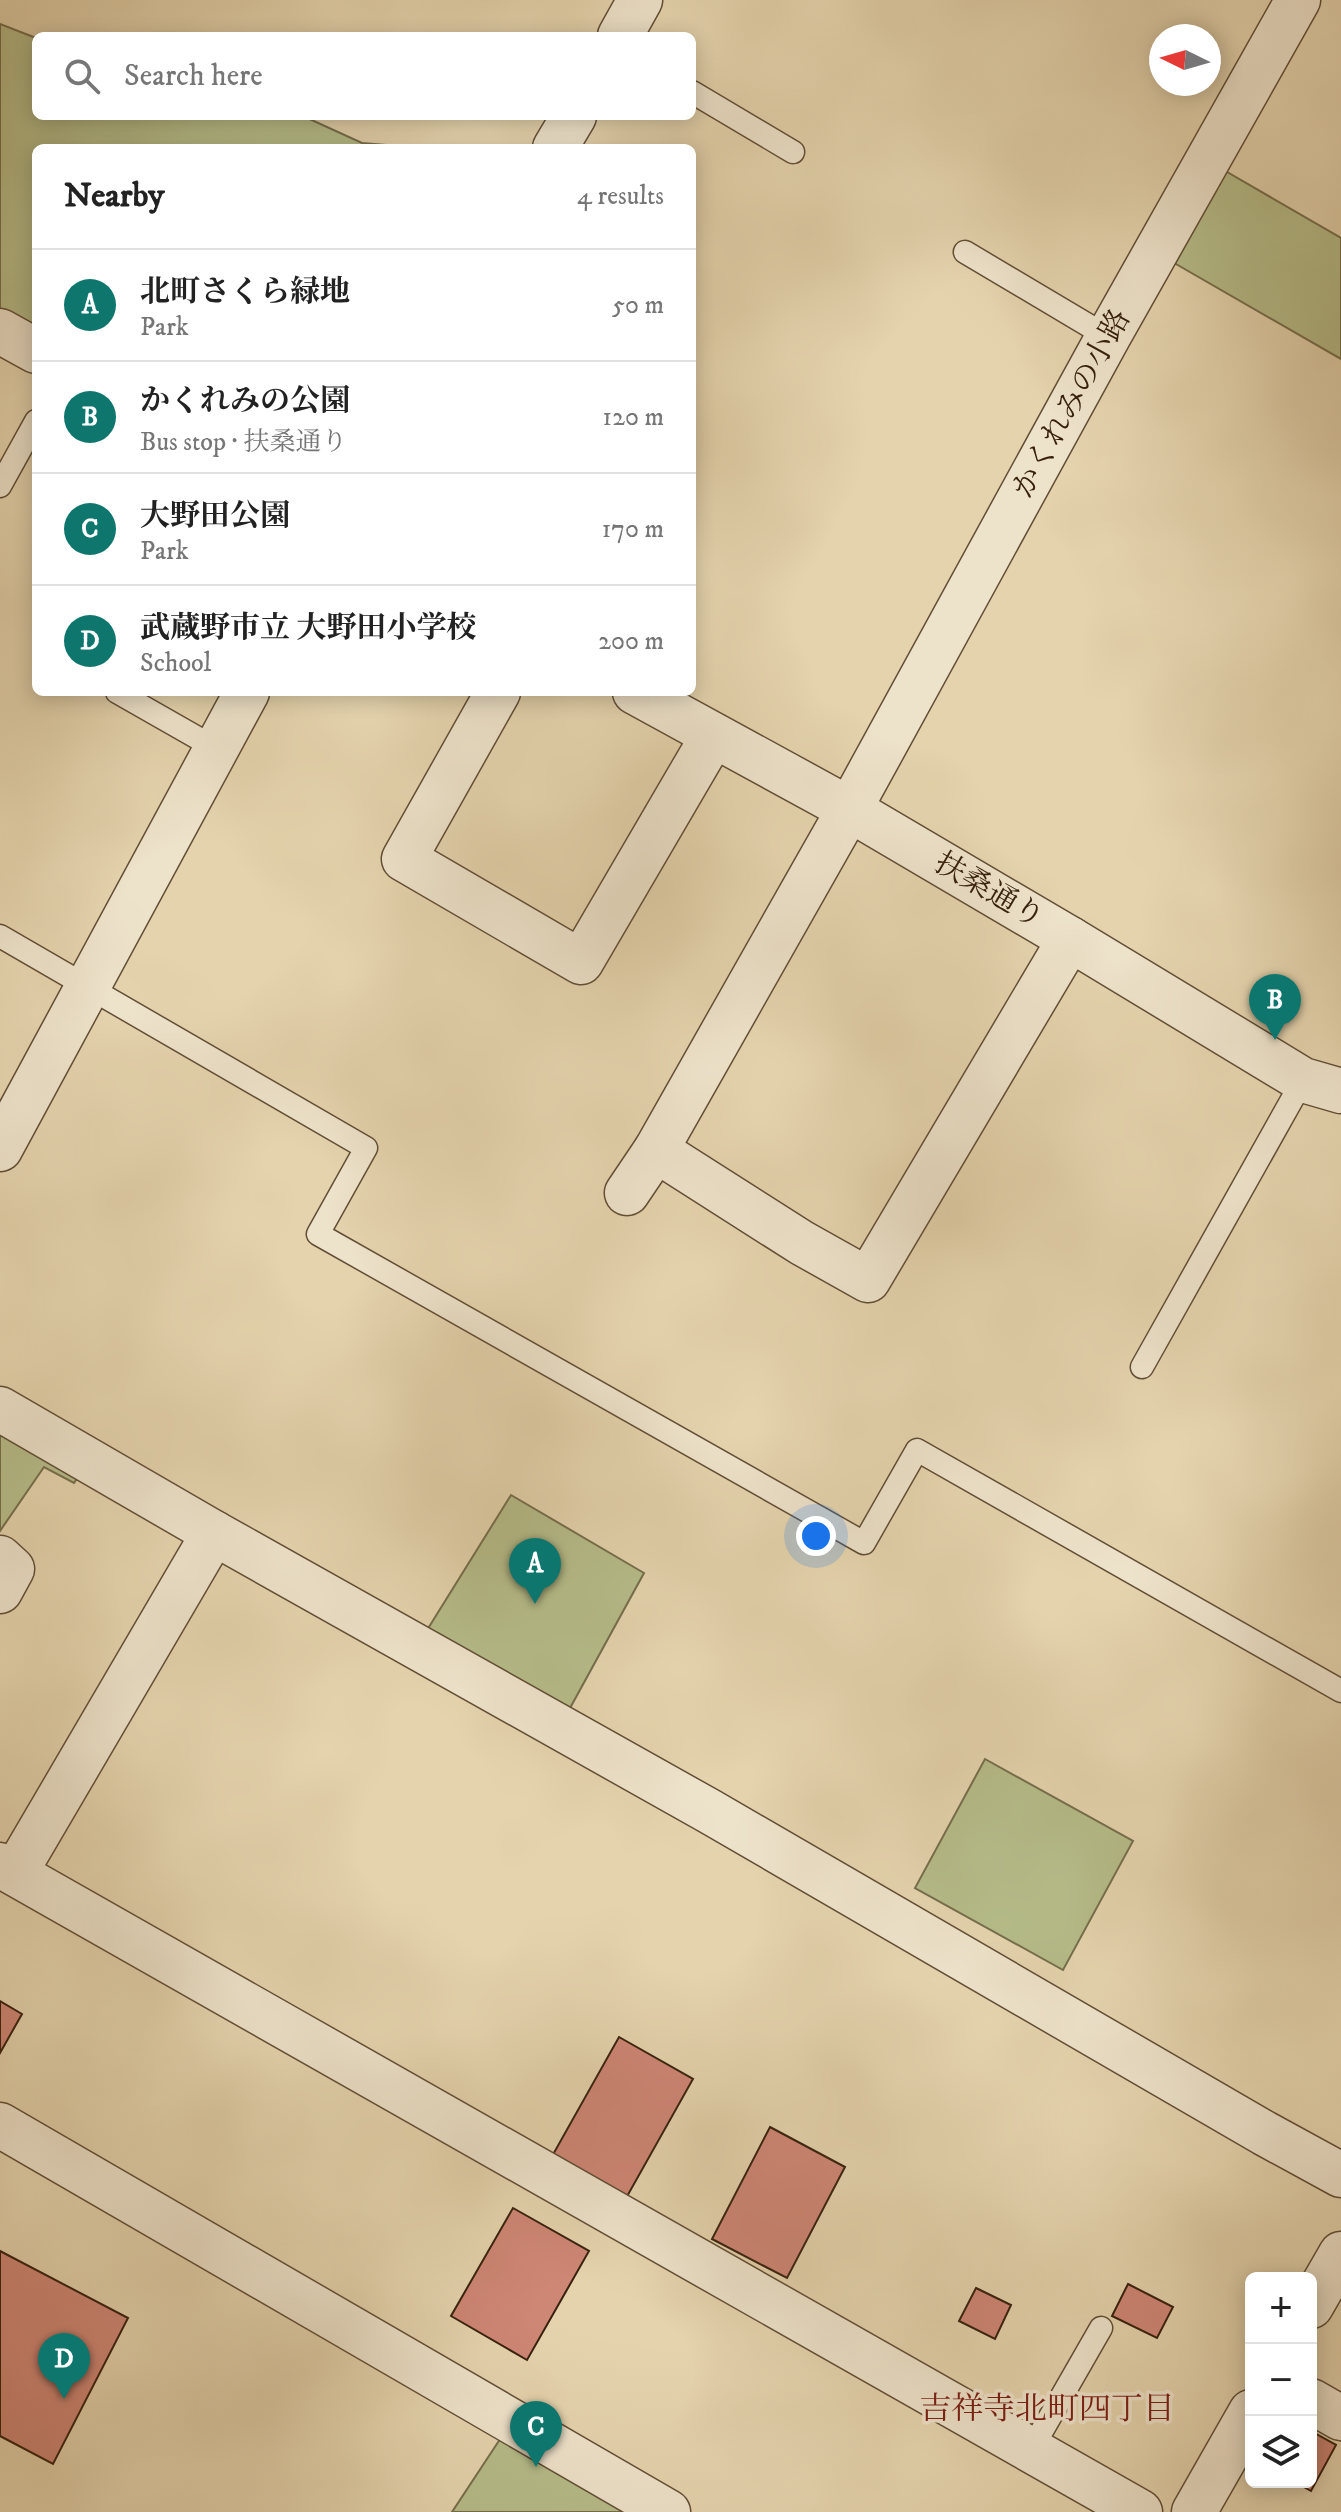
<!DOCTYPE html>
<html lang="en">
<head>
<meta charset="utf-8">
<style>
	:root { --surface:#fff; --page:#f2f2f2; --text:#222; --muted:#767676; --line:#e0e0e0; --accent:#0f766e }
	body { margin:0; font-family:"IM FELL DW Pica","Noto Serif JP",serif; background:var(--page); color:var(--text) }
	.controls { position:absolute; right:24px; bottom:24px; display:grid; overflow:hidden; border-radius:12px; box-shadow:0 4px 20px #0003 }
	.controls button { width:72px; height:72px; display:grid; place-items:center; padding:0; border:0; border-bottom:2px solid var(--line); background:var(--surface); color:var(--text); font:40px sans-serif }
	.compass { position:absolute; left:1149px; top:24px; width:72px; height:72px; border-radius:50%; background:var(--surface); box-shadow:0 4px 20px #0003; rotate:275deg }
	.you { position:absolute; left:816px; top:1536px; width:28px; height:28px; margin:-20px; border:6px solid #fff; border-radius:50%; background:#1a73e8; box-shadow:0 0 0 12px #1a73e833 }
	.badge { display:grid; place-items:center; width:52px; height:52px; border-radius:50%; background:var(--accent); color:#fff; font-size:26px; font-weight:700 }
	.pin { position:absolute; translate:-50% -66px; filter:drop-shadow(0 2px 4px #0008) }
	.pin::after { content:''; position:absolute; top:42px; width:28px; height:24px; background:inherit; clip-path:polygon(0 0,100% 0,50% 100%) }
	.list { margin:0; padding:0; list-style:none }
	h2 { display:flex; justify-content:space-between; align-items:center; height:104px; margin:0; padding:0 32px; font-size:34px }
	h2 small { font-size:26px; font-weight:400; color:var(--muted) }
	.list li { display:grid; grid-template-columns:52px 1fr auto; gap:24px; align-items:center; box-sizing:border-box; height:112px; padding:0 32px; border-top:2px solid var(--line) }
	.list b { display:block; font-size:30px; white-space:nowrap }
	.list p { margin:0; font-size:26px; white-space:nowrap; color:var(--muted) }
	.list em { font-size:26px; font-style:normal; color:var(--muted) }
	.icon { flex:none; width:44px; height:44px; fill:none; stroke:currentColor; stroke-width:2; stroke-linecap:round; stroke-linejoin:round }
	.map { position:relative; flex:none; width:1341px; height:2512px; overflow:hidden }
	.search { position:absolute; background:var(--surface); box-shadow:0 4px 20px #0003; left:32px; top:32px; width:664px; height:88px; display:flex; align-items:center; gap:20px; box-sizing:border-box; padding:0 28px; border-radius:12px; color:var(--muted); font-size:30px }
	.panel { position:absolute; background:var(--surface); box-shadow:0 4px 20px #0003; left:32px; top:144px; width:664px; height:552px; border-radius:12px }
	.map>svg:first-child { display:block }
	.green { fill:#b5bc89; stroke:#766e4c; stroke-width:2 }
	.building { fill:#ce8675; stroke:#37210e; stroke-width:2 }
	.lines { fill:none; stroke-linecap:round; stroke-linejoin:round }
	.service-casing { stroke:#624e36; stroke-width:25 }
	.minor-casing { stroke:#624e36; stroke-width:47 }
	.tertiary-casing { stroke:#624e36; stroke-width:47 }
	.service { stroke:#ede2ca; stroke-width:22 }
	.minor { stroke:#ede2ca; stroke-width:44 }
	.tertiary { stroke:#ede2ca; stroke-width:44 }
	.labels { text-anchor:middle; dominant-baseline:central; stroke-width:7; stroke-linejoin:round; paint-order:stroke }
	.street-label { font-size:30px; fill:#37210e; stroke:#ede2ca }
	.neighbourhood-label { font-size:32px; fill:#7a1f14; stroke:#ede2ca }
</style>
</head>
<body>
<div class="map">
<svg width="1341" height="2512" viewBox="0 0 1341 2512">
	<rect width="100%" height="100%" fill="#e4d3ad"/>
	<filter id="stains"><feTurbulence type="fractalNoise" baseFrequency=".0025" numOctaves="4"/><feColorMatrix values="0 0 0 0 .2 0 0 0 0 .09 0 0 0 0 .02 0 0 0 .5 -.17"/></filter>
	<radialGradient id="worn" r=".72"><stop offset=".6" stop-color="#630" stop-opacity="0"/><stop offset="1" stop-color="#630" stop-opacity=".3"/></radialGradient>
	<!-- green -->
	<g class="green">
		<polygon points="0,24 36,38 36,116 303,116 362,143 423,148 36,148 36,333 0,312"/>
		<polygon points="1222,169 1341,238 1341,359 1169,260"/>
		<polygon points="0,1424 85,1467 74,1483 44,1467 0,1531"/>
		<polygon points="511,1495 644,1573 564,1719 424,1635"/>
		<polygon points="985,1759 1133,1841 1063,1970 915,1888"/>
		<polygon points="512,2421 668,2512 452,2512"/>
	</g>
	<!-- building -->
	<g class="building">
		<polygon points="0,2001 22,2014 0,2053"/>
		<polygon points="619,2037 693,2079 625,2200 551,2158"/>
		<polygon points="770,2127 845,2167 787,2278 712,2239"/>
		<polygon points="513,2208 589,2251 527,2360 451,2316"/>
		<polygon points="0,2251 128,2318 53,2464 0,2436"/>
		<polygon points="1128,2284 1173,2307 1157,2338 1112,2316"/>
		<polygon points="976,2288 1011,2305 995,2339 959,2321"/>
		<polygon points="1311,2431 1336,2445 1311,2491 1295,2482 1311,2482"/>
	</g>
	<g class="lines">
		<defs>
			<g id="service">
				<polyline points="692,92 793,152"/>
				<polyline points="965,252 1108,337"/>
				<polyline points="0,486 36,421"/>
				<polyline points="117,692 217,749"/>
				<polyline points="0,936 366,1148 318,1234 864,1543 917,1450 1341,1691"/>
				<polyline points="1142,1367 1303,1080"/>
				<polyline points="1031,2450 1101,2328"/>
			</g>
			<g id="minor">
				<polyline points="620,36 640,0"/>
				<polyline points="555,148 574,116"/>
				<polyline points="0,331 36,351"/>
				<polyline points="498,692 404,859 581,962 713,736"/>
				<polyline points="635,692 849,809 1070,939 1303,1080 1341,1091"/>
				<polyline points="0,1149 247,692"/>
				<polyline points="656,1150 802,1243 868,1280 1070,939"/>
				<polyline points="627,1193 656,1150 860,790 1108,337 1298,0"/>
				<polyline points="0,1409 214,1533 709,1811 1264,2133 1341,2175"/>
				<polyline points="0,1558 12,1569 0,1591"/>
				<polyline points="0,1865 1140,2512"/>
				<polyline points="15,1873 214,1533"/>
				<polyline points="1311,2306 1341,2254"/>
				<polyline points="1311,2401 1341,2418"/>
				<polyline points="1194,2512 1251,2412"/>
			</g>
			<polyline id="tertiary" points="0,2125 668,2512"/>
		</defs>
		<!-- service casing -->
		<use href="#service" class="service-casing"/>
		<!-- minor casing -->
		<use href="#minor" class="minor-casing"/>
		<!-- tertiary casing -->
		<use href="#tertiary" class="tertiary-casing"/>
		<!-- service -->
		<use href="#service" class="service"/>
		<!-- minor -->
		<use href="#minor" class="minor"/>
		<!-- tertiary -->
		<use href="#tertiary" class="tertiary"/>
	</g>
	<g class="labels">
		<!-- street labels -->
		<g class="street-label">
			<text transform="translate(1072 404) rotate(-61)">かくれみの小路</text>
			<text transform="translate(989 891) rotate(30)">扶桑通り</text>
		</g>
		<!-- neighbourhood labels -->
		<g class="neighbourhood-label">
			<text x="1047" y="2410">吉祥寺北町四丁目</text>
		</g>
	</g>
	<rect width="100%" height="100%" filter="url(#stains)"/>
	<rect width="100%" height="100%" fill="url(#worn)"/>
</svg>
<div class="controls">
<button>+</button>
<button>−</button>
<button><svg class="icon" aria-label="layers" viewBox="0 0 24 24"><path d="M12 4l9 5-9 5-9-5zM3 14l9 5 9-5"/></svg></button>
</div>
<svg class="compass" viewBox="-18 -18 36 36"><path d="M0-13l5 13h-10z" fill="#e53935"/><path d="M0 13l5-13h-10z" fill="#767676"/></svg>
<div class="you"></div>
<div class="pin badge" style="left:535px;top:1604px">A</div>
<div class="pin badge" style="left:1275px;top:1040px">B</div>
<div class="pin badge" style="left:536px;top:2467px">C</div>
<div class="pin badge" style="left:64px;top:2399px">D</div>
<div class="search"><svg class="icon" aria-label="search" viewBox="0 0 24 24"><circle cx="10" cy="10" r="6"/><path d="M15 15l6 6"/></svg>Search here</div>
<section class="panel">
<h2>Nearby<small>4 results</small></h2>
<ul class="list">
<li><span class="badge">A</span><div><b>北町さくら緑地</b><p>Park</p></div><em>50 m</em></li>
<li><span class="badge">B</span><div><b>かくれみの公園</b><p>Bus stop · 扶桑通り</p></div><em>120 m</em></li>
<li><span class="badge">C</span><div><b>大野田公園</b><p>Park</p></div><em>170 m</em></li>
<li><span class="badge">D</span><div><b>武蔵野市立 大野田小学校</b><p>School</p></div><em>200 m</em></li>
</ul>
</section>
</div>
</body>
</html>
